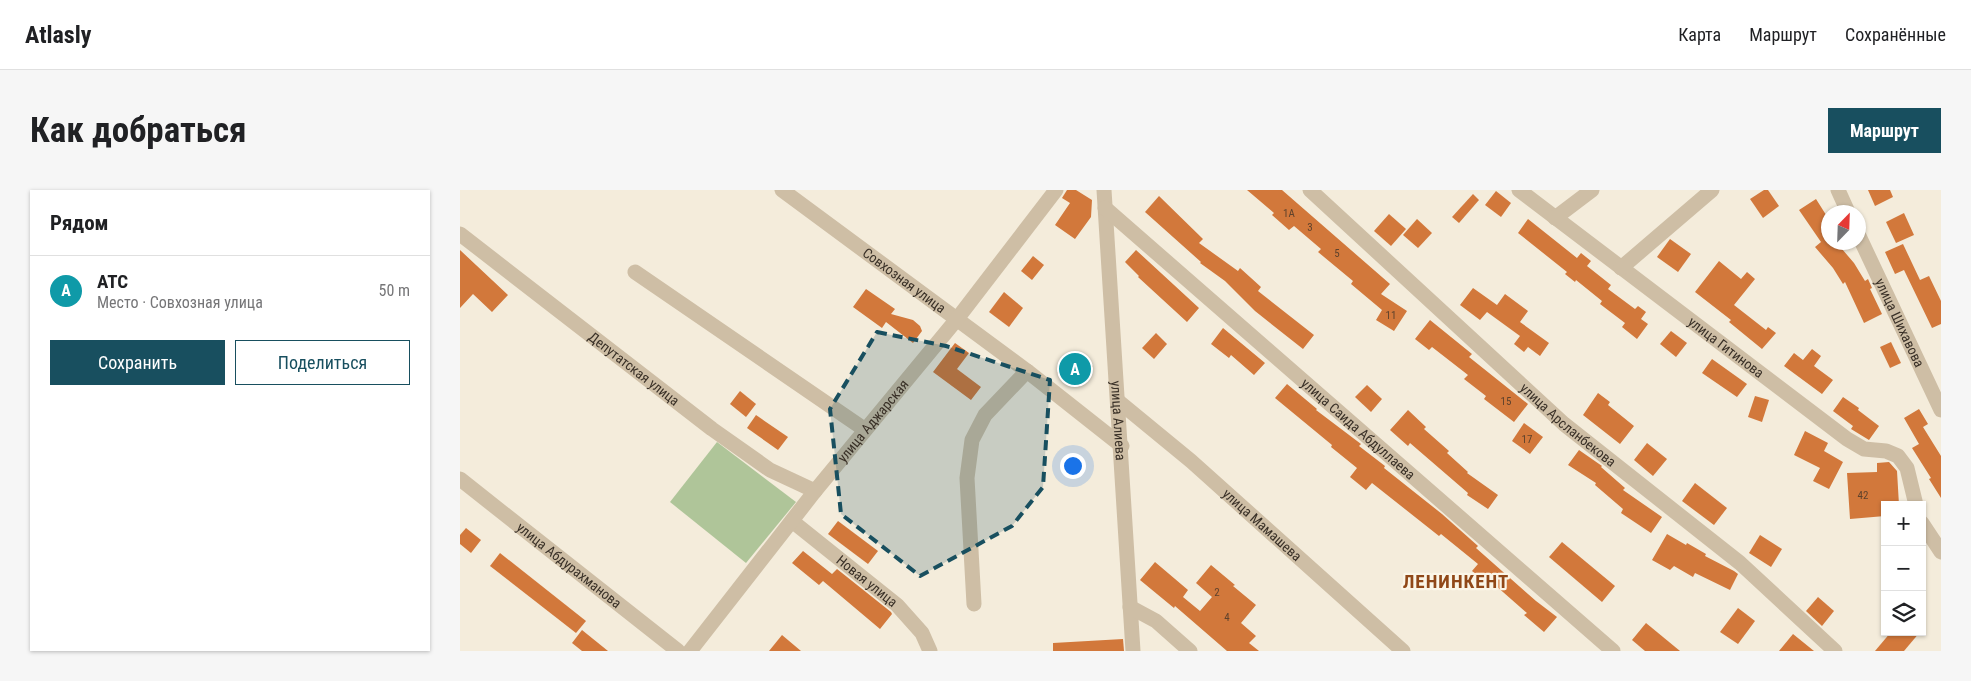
<!DOCTYPE html>
<html lang="ru">
<head>
<meta charset="utf-8">
<style>
	:root { --surface:#fff; --page:#f6f6f6; --text:#202124; --muted:#757577; --line:#e0e0e0; --accent:#184f5f }
	body { margin:0; font-family:"Roboto Condensed",sans-serif; background:var(--page); color:var(--text) }
	.controls { position:absolute; right:15px; bottom:15px; display:grid; overflow:hidden; border-radius:0px; box-shadow:0 1px 4px #0004 }
	.controls button { width:45px; height:45px; display:grid; place-items:center; padding:0; border:0; border-bottom:1px solid var(--line); background:var(--surface); color:var(--text); font:25px sans-serif }
	.compass { position:absolute; left:1361px; top:15px; width:45px; height:45px; border-radius:50%; background:var(--surface); box-shadow:0 1px 4px #0004; rotate:23deg }
	.you { position:absolute; left:612px; top:275px; width:18px; height:18px; margin:-12px; border:4px solid #fff; border-radius:50%; background:#1a73e8; box-shadow:0 0 0 8px #1a73e833 }
	.badge { display:grid; place-items:center; width:32px; height:32px; border-radius:50%; background:var(--accent); color:#fff; font-size:16px; font-weight:700 }
	.pin { position:absolute; translate:-50% -50%; border:2px solid #fff; box-shadow:0 1px 5px #0006 }
	.list { margin:0; padding:0; list-style:none }
	h2 { display:flex; justify-content:space-between; align-items:center; height:65px; margin:0; padding:0 20px; font-size:21px }
	h2 small { font-size:16px; font-weight:400; color:var(--muted) }
	.list li { display:grid; grid-template-columns:32px 1fr auto; gap:15px; align-items:center; box-sizing:border-box; height:70px; padding:0 20px; border-top:1px solid var(--line) }
	.list b { display:block; font-size:19px; white-space:nowrap }
	.list p { margin:0; font-size:16px; white-space:nowrap; color:var(--muted) }
	.list em { font-size:16px; font-style:normal; color:var(--muted) }
	.actions { display:flex; gap:10px; padding:15px 20px }
	.actions a { flex:1; padding:11px 0; border:1px solid var(--accent); border-radius:0px; text-align:center; font-size:18px; color:var(--accent) }
	.actions .main { background:var(--accent); color:#fff }
	.icon { flex:none; width:28px; height:28px; fill:none; stroke:currentColor; stroke-width:2; stroke-linecap:round; stroke-linejoin:round }
	.map { position:relative; flex:none; width:1481px; height:461px; overflow:hidden; border-radius:0px }
	header { display:flex; align-items:center; gap:30px; box-sizing:border-box; height:70px; padding:0 25px; background:var(--surface); border-bottom:1px solid var(--line) }
	header strong { font-size:24px }
	nav { display:flex; gap:28px; margin-inline-start:auto; font-size:18px }
	.intro { display:flex; align-items:center; justify-content:space-between; box-sizing:border-box; height:120px; padding:0 30px }
	h1 { margin:0; font-size:35px }
	.button { padding:12px 22px; border-radius:0px; background:var(--accent); color:#fff; font-size:18px; font-weight:700 }
	main { display:flex; gap:30px; padding:0 30px }
	aside { flex:1; background:var(--surface); border-radius:0px; box-shadow:0 1px 4px #0004 }
	.map>svg:first-child { display:block }
	.green { fill:#afc599 }
	.building { fill:#d2783b }
	.lines { fill:none; stroke-linecap:round; stroke-linejoin:round }
	.minor { stroke:#cebea5; stroke-width:15 }
	.marked { fill:#184f5f; fill-opacity:0.2; stroke:#184f5f; stroke-width:4; stroke-dasharray:10 6; stroke-linejoin:round }
	.labels { text-anchor:middle; dominant-baseline:central; stroke-width:4.5; stroke-linejoin:round; paint-order:stroke }
	.number-label { font-size:11px; fill:#5f422c }
	.street-label { font-size:14px; fill:#393027; stroke:#fbf6e8 }
	.district-label { font-size:19px; font-weight:bold; letter-spacing:1px; fill:#904818; stroke:#fbf6e8 }
</style>
</head>
<body>
<header>
<strong>Atlasly</strong>
<nav><a>Карта</a><a>Маршрут</a><a>Сохранённые</a></nav>
</header>
<div class="intro"><h1>Как добраться</h1><a class="button">Маршрут</a></div>
<main>
<aside>
<h2>Рядом<small></small></h2>
<ul class="list">
<li><span class="badge" style="background:#0f9aa8">A</span><div><b>АТС</b><p>Место · Совхозная улица</p></div><em>50 m</em></li>
</ul>
<div class="actions"><a class="main">Сохранить</a><a>Поделиться</a></div>
</aside>
<div class="map">
<svg width="1481" height="461" viewBox="0 0 1481 461">
	<rect width="100%" height="100%" fill="#f4ecdb"/>
	<!-- green -->
	<polygon class="green" points="257,252 336,312 286,373 210,312"/>
	<!-- building -->
	<g class="building">
		<polygon points="607,0 616,0 632,10 631,27 615,49 595,35 610,13 602,8"/>
		<polygon points="787,0 822,0 930,94 921,104 947,121 934,141 916,130 922,120 891,94 893,91 858,62 861,59 834,36 829,40 812,25 814,23"/>
		<polygon points="1304,0 1308,0 1319,16 1303,28 1290,9"/>
		<polygon points="1408,0 1430,0 1433,7 1415,16"/>
		<polygon points="1036,1 1051,13 1041,27 1025,15"/>
		<polygon points="1013,4 1019,10 999,33 992,27"/>
		<polygon points="699,6 743,49 739,53 778,81 780,78 801,97 798,101 854,145 843,159 795,121 765,91 740,73 741,72 685,22"/>
		<polygon points="1356,9 1368,28 1368,52 1376,52 1394,73 1405,91 1408,89 1412,98 1410,99 1422,124 1404,133 1385,92 1383,94 1373,78 1355,57 1361,52 1339,20"/>
		<polygon points="1444,23 1454,45 1436,53 1426,32"/>
		<polygon points="929,24 946,39 931,56 914,41"/>
		<polygon points="957,29 972,43 958,58 943,45"/>
		<polygon points="1068,29 1117,68 1121,63 1131,71 1127,76 1151,95 1148,99 1175,119 1178,116 1186,122 1181,129 1188,134 1177,149 1162,137 1165,133 1140,114 1142,111 1116,90 1115,92 1105,84 1107,82 1058,43"/>
		<polygon points="1210,49 1231,64 1218,82 1197,67"/>
		<polygon points="1443,54 1460,90 1469,86 1481,111 1481,134 1472,138 1444,80 1435,84 1425,62"/>
		<polygon points="0,60 48,105 32,122 13,104 0,118"/>
		<polygon points="676,60 739,118 727,132 678,87 679,86 665,72"/>
		<polygon points="573,66 584,75 572,90 561,81"/>
		<polygon points="1259,71 1281,89 1287,82 1295,89 1274,115 1306,140 1308,137 1316,143 1302,159 1269,132 1271,130 1235,102"/>
		<polygon points="1013,98 1037,115 1045,104 1068,121 1060,132 1089,153 1080,166 1068,157 1064,162 1054,154 1060,146 1027,122 1020,130 1000,115"/>
		<polygon points="406,99 435,119 431,124 453,130 460,136 462,141 453,153 426,132 422,138 393,117"/>
		<polygon points="544,102 563,118 549,137 529,122"/>
		<polygon points="970,130 1012,164 1009,167 1068,214 1054,232 1024,209 1026,206 1004,189 1008,185 972,157 969,160 955,149"/>
		<polygon points="763,138 805,173 794,185 771,165 769,168 751,154"/>
		<polygon points="1211,141 1227,153 1216,167 1200,154"/>
		<polygon points="696,143 707,154 694,169 682,158"/>
		<polygon points="1431,152 1441,173 1430,178 1420,157"/>
		<polygon points="495,153 509,163 497,179 521,197 511,210 473,182"/>
		<polygon points="1352,159 1361,166 1354,176 1373,190 1362,204 1324,176 1334,163 1343,170"/>
		<polygon points="612,162 633,176 619,197 597,183"/>
		<polygon points="1252,169 1287,194 1277,207 1242,183"/>
		<polygon points="827,194 857,219 856,220 901,254 899,256 925,276 924,278 982,324 1018,356 1016,358 1076,411 1097,427 1084,442 1064,425 1067,423 1035,395 1032,397 1012,381 1018,374 981,344 979,346 912,293 906,300 890,287 897,278 871,257 872,255 815,208"/>
		<polygon points="907,195 922,209 911,222 895,207"/>
		<polygon points="280,201 296,214 286,227 270,214"/>
		<polygon points="1138,203 1150,212 1148,215 1174,236 1160,254 1123,225"/>
		<polygon points="1295,206 1309,210 1302,232 1288,227"/>
		<polygon points="1383,207 1399,218 1398,220 1419,236 1409,250 1391,239 1393,236 1373,221"/>
		<polygon points="1459,219 1468,234 1463,237 1481,266 1481,308 1469,289 1471,288 1452,258 1459,254 1444,228"/>
		<polygon points="948,220 966,237 964,239 989,261 987,263 1008,282 1007,283 1038,305 1028,319 1007,305 1008,303 950,253 948,256 930,240"/>
		<polygon points="296,225 328,247 318,260 287,238"/>
		<polygon points="1064,233 1083,247 1070,264 1052,251"/>
		<polygon points="1345,241 1368,253 1364,261 1383,272 1369,299 1353,291 1360,278 1334,265"/>
		<polygon points="1187,253 1207,269 1193,286 1174,270"/>
		<polygon points="1119,260 1142,276 1141,277 1165,298 1163,300 1202,327 1191,343 1161,323 1163,319 1135,295 1136,293 1108,275"/>
		<polygon points="1429,272 1437,281 1439,315 1425,315 1425,326 1390,329 1387,283 1417,282 1417,273"/>
		<polygon points="1235,293 1267,318 1254,335 1222,311"/>
		<polygon points="378,331 418,361 408,374 368,344"/>
		<polygon points="6,338 21,350 11,363 0,354 0,345"/>
		<polygon points="1207,344 1226,355 1227,353 1246,364 1245,366 1274,381 1278,384 1270,400 1235,383 1233,387 1214,376 1210,380 1192,370"/>
		<polygon points="1300,345 1322,359 1311,377 1289,363"/>
		<polygon points="1102,352 1155,396 1142,412 1089,367"/>
		<polygon points="343,361 372,384 377,379 431,422 432,424 420,439 363,391 359,395 332,373"/>
		<polygon points="40,363 126,431 116,443 30,376"/>
		<polygon points="695,372 728,400 723,407 740,421 752,407 736,393 751,375 775,395 773,396 796,415 781,433 796,446 789,453 799,461 767,461 715,416 714,418 680,390"/>
		<polygon points="1358,407 1374,421 1362,436 1346,421"/>
		<polygon points="1278,418 1295,431 1278,454 1260,442"/>
		<polygon points="1186,433 1220,461 1185,461 1172,450"/>
		<polygon points="122,440 148,461 122,461 112,453"/>
		<polygon points="1431,442 1460,442 1444,461 1415,461"/>
		<polygon points="1333,444 1354,461 1319,461"/>
		<polygon points="322,445 341,461 309,461"/>
		<polygon points="663,449 664,461 593,461 593,453"/>
	</g>
	<g class="lines">
		<!-- minor -->
		<g class="minor">
			<path id="s1" d="M322,0L567,181L662,256"/>
			<path id="s2" d="M644,0L673,461"/>
			<path id="s3" d="M850,0L1104,234L1280,373L1375,461"/>
			<path id="s4" d="M1059,0L1387,249L1404,259L1426,261L1438,266L1447,278L1456,315"/>
			<polyline points="1378,0 1388,22"/>
			<path id="s5" d="M645,18L1153,461"/>
			<polyline points="1095,28 1132,0"/>
			<path id="s6" d="M0,44L252,239L310,280L355,301"/>
			<path id="s7" d="M1398,44L1481,220"/>
			<polyline points="1161,78 1252,0"/>
			<polyline points="175,82 404,239"/>
			<path id="s8" d="M658,211L731,271L943,461"/>
			<path id="s9" d="M0,289L218,461"/>
			<path id="s10" d="M332,331L437,415L462,443L470,461"/>
			<polyline points="1462,333 1481,362"/>
			<polyline points="514,414 507,288 512,250 525,225 567,181"/>
			<polyline points="670,417 696,431 730,461"/>
			<path id="s11" d="M230,461L355,301L497,129L596,0"/>
		</g>
	</g>
	<!-- marked area -->
	<path class="marked" d="M417,142L486,156L590,190L583,297L552,336L460,386L381,324L370,219Z"/>
	<g class="labels">
		<!-- number labels -->
		<g class="number-label">
			<text x="829" y="23">1А</text>
			<text x="850" y="37">3</text>
			<text x="877" y="63">5</text>
			<text x="931" y="125">11</text>
			<text x="1046" y="211">15</text>
			<text x="1067" y="249">17</text>
			<text x="1403" y="305">42</text>
			<text x="757" y="402">2</text>
			<text x="767" y="427">4</text>
		</g>
		<!-- street labels -->
		<g class="street-label">
			<text stroke="none"><textPath href="#s1" startOffset="152">Совхозная улица</textPath></text>
			<text stroke="none"><textPath href="#s7" startOffset="98">улица Шихавова</textPath></text>
			<text stroke="none"><textPath href="#s4" startOffset="260">улица Гитинова</textPath></text>
			<text stroke="none"><textPath href="#s6" startOffset="220">Депутатская улица</textPath></text>
			<text stroke="none"><textPath href="#s11" startOffset="294">улица Аджарская</textPath></text>
			<text stroke="none"><textPath href="#s2" startOffset="231">улица Алиева</textPath></text>
			<text stroke="none"><textPath href="#s3" startOffset="349">улица Арсланбекова</textPath></text>
			<text stroke="none"><textPath href="#s5" startOffset="336">улица Саида Абдуллаева</textPath></text>
			<text stroke="none"><textPath href="#s8" startOffset="190">улица Мамашева</textPath></text>
			<text stroke="none"><textPath href="#s9" startOffset="139">улица Абдурахманова</textPath></text>
			<text stroke="none"><textPath href="#s10" startOffset="96">Новая улица</textPath></text>
		</g>
		<!-- district labels -->
		<g class="district-label">
			<text x="996" y="391">ЛЕНИНКЕНТ</text>
		</g>
	</g>
</svg>
<div class="controls">
<button>+</button>
<button>−</button>
<button><svg class="icon" aria-label="layers" viewBox="0 0 24 24"><path d="M12 4l9 5-9 5-9-5zM3 14l9 5 9-5"/></svg></button>
</div>
<svg class="compass" viewBox="-18 -18 36 36"><path d="M0-13l5 13h-10z" fill="#e53935"/><path d="M0 13l5-13h-10z" fill="#757577"/></svg>
<div class="you"></div>
<div class="pin badge" style="left:615px;top:179px;background:#0f9aa8">A</div>
</div>
</main>
</body>
</html>
